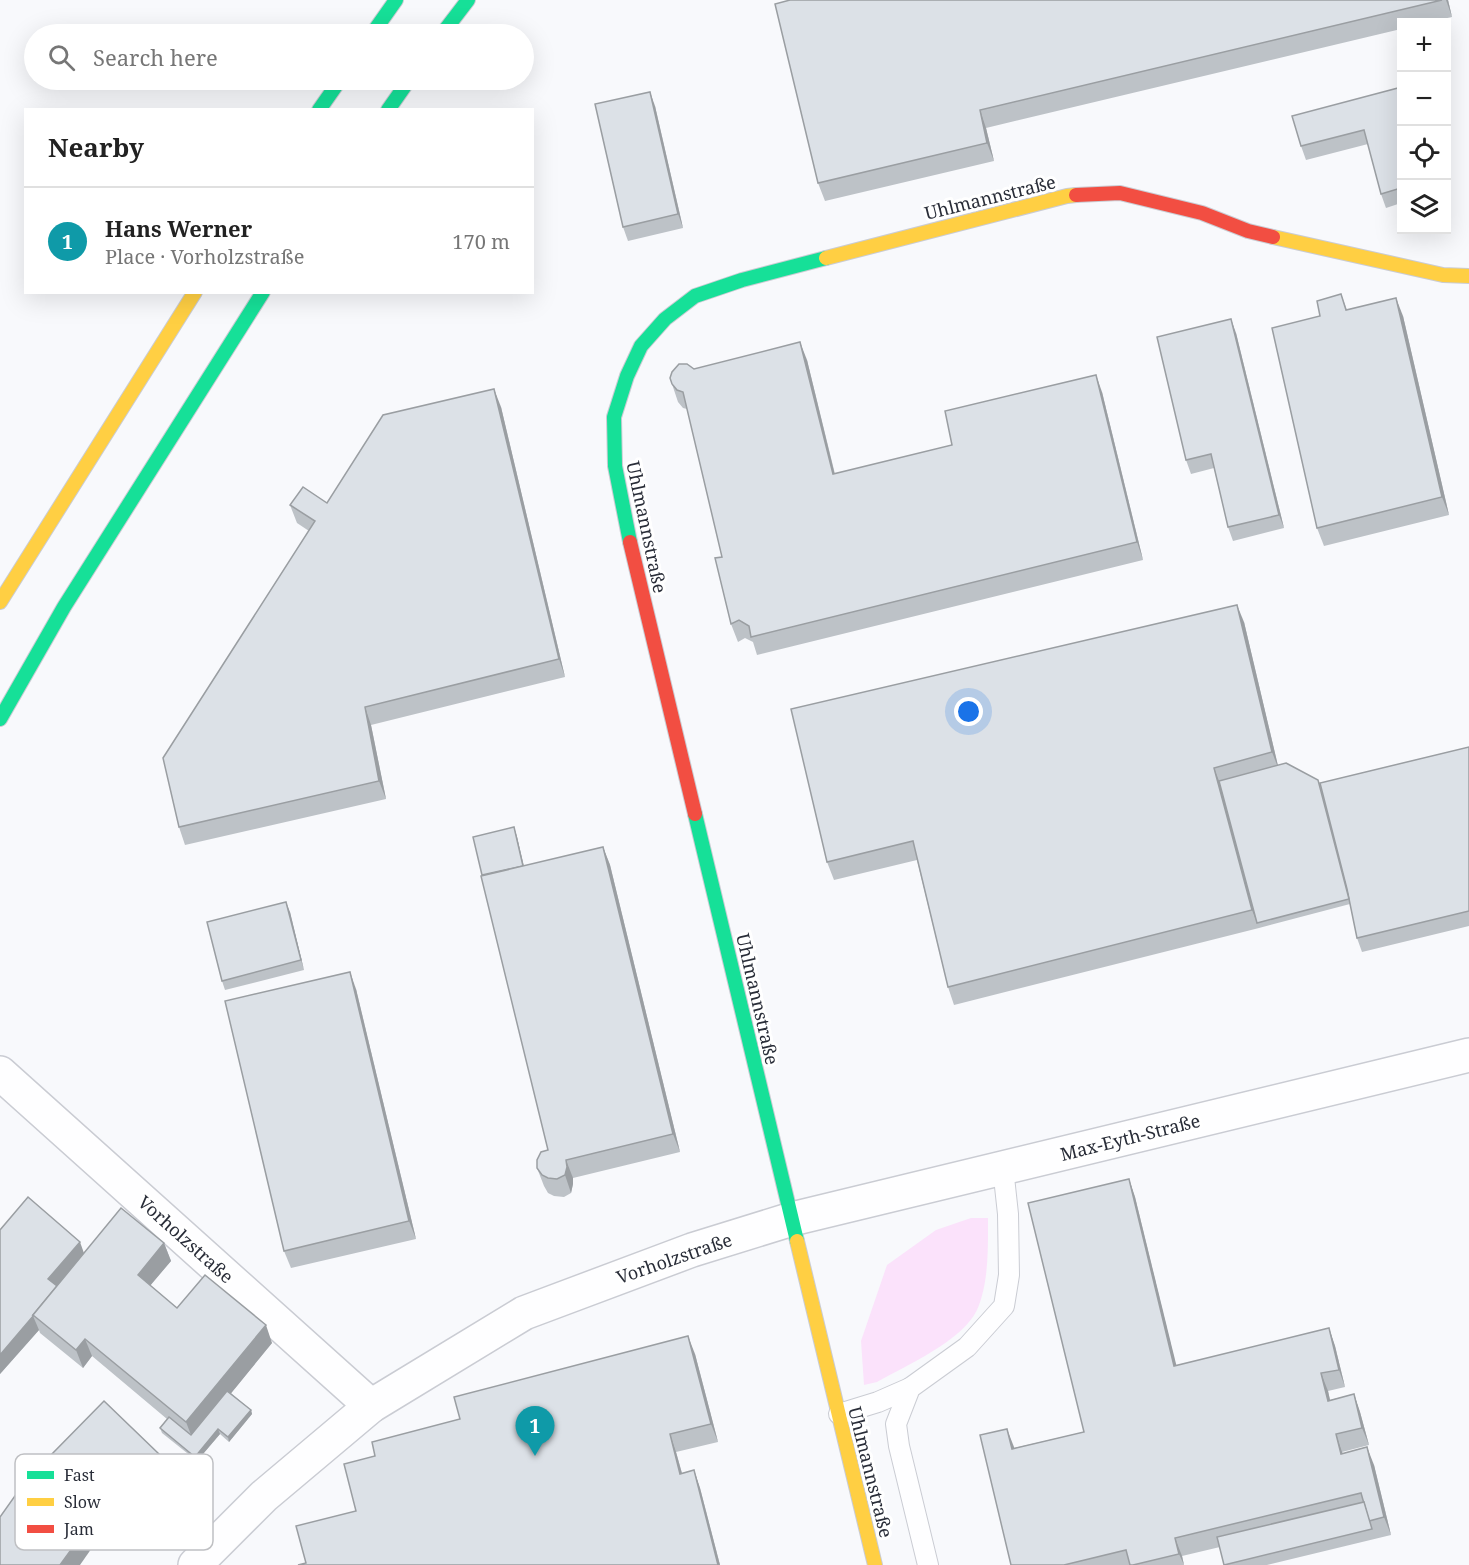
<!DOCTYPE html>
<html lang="en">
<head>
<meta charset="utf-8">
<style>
	:root { --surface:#fff; --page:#f6f6f6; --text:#222; --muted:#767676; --line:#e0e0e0; --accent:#0f766e }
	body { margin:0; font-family:"Noto Serif",serif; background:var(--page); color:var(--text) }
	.controls { position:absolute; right:18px; top:18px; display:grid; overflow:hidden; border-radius:0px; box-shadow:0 6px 24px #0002 }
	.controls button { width:54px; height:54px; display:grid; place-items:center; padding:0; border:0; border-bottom:2px solid var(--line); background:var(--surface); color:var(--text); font:30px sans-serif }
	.you { position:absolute; left:969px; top:712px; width:21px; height:21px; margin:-15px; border:4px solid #fff; border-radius:50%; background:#1a73e8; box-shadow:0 0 0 9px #1a73e833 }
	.badge { display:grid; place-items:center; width:39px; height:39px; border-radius:50%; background:var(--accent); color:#fff; font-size:20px; font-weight:700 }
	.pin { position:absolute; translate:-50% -50px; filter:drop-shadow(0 2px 3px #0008) }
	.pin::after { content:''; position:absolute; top:32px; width:21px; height:18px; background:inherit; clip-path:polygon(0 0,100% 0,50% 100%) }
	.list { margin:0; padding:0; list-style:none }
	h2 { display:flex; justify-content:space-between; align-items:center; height:78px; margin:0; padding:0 24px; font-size:26px }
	h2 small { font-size:20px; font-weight:400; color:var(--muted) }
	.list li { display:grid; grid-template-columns:39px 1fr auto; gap:18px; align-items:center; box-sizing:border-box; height:108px; padding:0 24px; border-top:2px solid var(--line) }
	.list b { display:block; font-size:22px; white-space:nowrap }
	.list p { margin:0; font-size:20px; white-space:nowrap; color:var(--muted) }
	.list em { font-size:20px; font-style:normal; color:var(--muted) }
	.icon { flex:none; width:33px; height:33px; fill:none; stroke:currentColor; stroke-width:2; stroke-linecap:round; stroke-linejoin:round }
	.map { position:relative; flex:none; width:1469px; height:1565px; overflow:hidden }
	.search { position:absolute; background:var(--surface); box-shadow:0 6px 24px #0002; left:24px; top:24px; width:510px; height:66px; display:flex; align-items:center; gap:15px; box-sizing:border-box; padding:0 21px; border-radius:33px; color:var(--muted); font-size:22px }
	.panel { position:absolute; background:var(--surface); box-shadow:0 6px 24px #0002; left:24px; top:108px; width:510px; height:186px; border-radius:0px }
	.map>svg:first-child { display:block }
	.green { fill:#fbe2fb }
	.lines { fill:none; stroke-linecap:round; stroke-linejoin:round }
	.lane-casing { stroke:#caccd3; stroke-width:22 }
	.street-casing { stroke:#caccd3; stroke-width:36 }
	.fast-casing { stroke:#caccd3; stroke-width:16 }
	.slow-casing { stroke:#caccd3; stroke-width:16 }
	.jam-casing { stroke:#caccd3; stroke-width:16 }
	.lane { stroke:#fefeff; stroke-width:20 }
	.street { stroke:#fefeff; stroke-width:33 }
	.fast { stroke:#16e098; stroke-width:14 }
	.slow { stroke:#ffcf43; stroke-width:14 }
	.jam { stroke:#f24e42; stroke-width:14 }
	.wall { fill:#bdc2c7 }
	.shaded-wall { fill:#9a9ea2 }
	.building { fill:#dce1e7; stroke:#9a9ea2; stroke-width:1.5 }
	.labels { text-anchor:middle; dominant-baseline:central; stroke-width:6; stroke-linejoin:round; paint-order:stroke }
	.street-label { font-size:18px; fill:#292d38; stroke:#fff }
	.key { fill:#fff; stroke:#bfc0c3; stroke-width:1.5 }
	.key-label { font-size:16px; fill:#292d38 }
</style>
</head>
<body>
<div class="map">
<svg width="1469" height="1565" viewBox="0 0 1469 1565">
	<rect width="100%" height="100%" fill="#f8f9fc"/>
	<!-- green -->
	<path class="green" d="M971,1218H988C988,1247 989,1283 977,1310C962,1341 907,1365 877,1382L864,1385L861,1341L887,1265L936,1230Z"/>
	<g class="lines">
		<defs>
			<g id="lane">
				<polyline points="839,1414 878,1402 910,1388"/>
				<polyline points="928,1565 899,1446 896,1424 910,1388 967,1347 1004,1306 1009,1275 1008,1214 1003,1168"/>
			</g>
			<g id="street">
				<polyline points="0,1073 371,1406"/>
				<polyline points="195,1565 264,1496 371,1406 524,1313 692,1250 792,1219 1469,1055"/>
			</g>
			<g id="fast">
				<polyline points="372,34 396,0"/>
				<polyline points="442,34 468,0"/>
				<polyline points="319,110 340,80"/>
				<polyline points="388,110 409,80"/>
				<polyline points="630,542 615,466 614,417 627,376 641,346 665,319 695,296 742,280 826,258"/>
				<polyline points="0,719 64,607 263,292"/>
				<polyline points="695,814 797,1241"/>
			</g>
			<g id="slow">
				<polyline points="1273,237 1443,275 1469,276"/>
				<polyline points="826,258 1067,196 1076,195"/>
				<polyline points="0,602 195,292"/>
				<polyline points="797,1241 875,1565"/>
			</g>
			<g id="jam">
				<polyline points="1076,195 1120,193 1202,213 1248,231 1273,237"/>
				<polyline points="630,542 695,814"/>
			</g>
		</defs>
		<!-- lane casing -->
		<use href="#lane" class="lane-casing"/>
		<!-- street casing -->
		<use href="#street" class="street-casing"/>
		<!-- fast casing -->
		<use href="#fast" class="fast-casing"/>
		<!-- slow casing -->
		<use href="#slow" class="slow-casing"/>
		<!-- jam casing -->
		<use href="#jam" class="jam-casing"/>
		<!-- lane -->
		<use href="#lane" class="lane"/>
		<!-- street -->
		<use href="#street" class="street"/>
		<!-- fast -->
		<use href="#fast" class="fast"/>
		<!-- slow -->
		<use href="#slow" class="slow"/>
		<!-- jam -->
		<use href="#jam" class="jam"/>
	</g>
	<!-- wall -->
	<g class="wall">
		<polygon points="790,0 1448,0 1452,17 1429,22 1401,22 1401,29 986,128 994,161 825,201 818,183"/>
		<polygon points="1401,98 1401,203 1386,208 1381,194 1368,144 1306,160 1301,146"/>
		<polygon points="655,106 683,228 628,241 623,227"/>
		<polygon points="1341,294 1347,310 1403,316 1449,515 1324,546 1317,528 1320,316"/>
		<polygon points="1236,333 1284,528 1233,541 1228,527 1214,468 1191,474 1186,460"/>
		<polygon points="807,360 835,474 952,445 1102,392 1143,560 757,655 753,642 745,638 738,642 731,624 722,557 687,409 683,408 678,402 670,378 694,369"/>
		<polygon points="501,407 565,677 371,725 386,799 185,845 179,827 309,531 297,523 290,505 327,503"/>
		<polygon points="1244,622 1278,766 1320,783 1469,747 1469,926 1362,952 1357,938 1350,904 1259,928 954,1005 948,987 917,860 834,880 827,862"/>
		<polygon points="514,827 517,837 524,866 603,847 610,865 680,1152 573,1178 573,1184 571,1193 564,1197 554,1196 548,1193 544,1186 537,1168 548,1150 482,875"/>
		<polygon points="290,912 304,970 225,990 222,981"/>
		<polygon points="356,989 416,1239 291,1268 284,1251"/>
		<polygon points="1129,1179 1135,1197 1176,1366 1329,1328 1335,1346 1345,1387 1328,1391 1330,1400 1354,1394 1360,1412 1369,1445 1342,1452 1343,1453 1374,1465 1391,1535 1267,1565 1224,1565 1220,1547 1182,1556 1184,1565 1011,1565 1014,1448 1084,1432"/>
		<polygon points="0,1230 84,1253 164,1243 171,1261 150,1285 177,1308 272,1343 231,1393 251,1410 252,1414 229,1442 220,1434 197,1461 162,1433 160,1428 167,1419 92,1356 83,1368 40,1333 39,1330 0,1374"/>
		<polygon points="695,1354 718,1442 676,1452 682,1473 694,1470 700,1488 720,1565 298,1565 306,1563 356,1511 375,1456 460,1419"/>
		<polygon points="159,1454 164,1468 111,1523 91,1504 87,1507 103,1532 77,1500 73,1487 56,1470 50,1456"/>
	</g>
	<!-- shaded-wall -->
	<g class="shaded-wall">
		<polygon points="1446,0 1448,0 1452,17"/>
		<polygon points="650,92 655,106 683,228 678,214"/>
		<polygon points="980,110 986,128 994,161 987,143"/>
		<polygon points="1396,298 1403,316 1449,515 1442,497"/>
		<polygon points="1231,319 1236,333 1284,528 1279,515"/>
		<polygon points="800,342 807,360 839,492 833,474"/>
		<polygon points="1096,375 1102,392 1143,560 1137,542"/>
		<polygon points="494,389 501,407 565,677 559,659"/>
		<polygon points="1237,605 1244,622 1279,770 1272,752"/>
		<polygon points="365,707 371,725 386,799 379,781"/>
		<polygon points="1214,768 1221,786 1257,923 1252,910"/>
		<polygon points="514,827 517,837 528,885 525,875"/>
		<polygon points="603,847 610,865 680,1152 673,1134"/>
		<polygon points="286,902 290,912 304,970 301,960"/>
		<polygon points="350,972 356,989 416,1239 409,1221"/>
		<polygon points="566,1160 573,1178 573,1184 571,1193 565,1175"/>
		<polygon points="1129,1179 1135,1197 1181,1384 1174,1366"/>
		<polygon points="80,1242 85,1256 53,1293 48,1279"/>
		<polygon points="164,1243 171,1261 144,1293 138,1275"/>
		<polygon points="33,1316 39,1330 0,1374 0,1355"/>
		<polygon points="266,1325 272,1343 193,1440 186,1422"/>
		<polygon points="1329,1328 1335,1346 1345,1387 1339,1370"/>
		<polygon points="688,1336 695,1354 718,1442 711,1424"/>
		<polygon points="85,1339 92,1356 83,1368 76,1350"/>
		<polygon points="1321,1373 1328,1391 1334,1418 1328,1401"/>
		<polygon points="1354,1394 1360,1412 1369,1445 1362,1428"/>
		<polygon points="251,1410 252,1414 229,1442 228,1437"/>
		<polygon points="218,1429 220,1434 197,1461 195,1457"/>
		<polygon points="1007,1429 1014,1447 1019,1467 1012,1449"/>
		<polygon points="670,1434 676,1452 687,1492 680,1474"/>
		<polygon points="1336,1434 1342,1452 1347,1471 1341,1454"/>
		<polygon points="1367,1447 1374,1465 1391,1535 1384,1517"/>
		<polygon points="159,1454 164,1468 111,1523 106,1510"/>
		<polygon points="694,1470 700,1488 720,1565 718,1565"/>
		<polygon points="86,1490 91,1504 88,1507 83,1493"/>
		<polygon points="97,1514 103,1532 80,1565 60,1565"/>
		<polygon points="1175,1538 1182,1556 1184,1565 1179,1554"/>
	</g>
	<!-- building -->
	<g class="building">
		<polygon points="790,0 1442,0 980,110 987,143 818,183 775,4"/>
		<polygon points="1398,88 1401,102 1401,188 1381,194 1364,130 1301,146 1292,116"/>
		<polygon points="650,92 678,214 623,227 595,104"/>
		<polygon points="1341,294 1346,310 1396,298 1442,497 1317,528 1272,328 1320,316 1317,301"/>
		<polygon points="1231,319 1279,515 1228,527 1211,454 1186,460 1157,337"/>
		<polygon points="800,342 833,474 952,445 945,411 1096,375 1137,542 751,637 749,626 739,620 731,624 715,558 722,557 683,392 677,390 672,384 670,378 672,372 679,364 687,364 694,369"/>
		<polygon points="494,389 559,659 365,707 379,781 179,827 163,758 315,521 290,505 303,487 327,503 383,415"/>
		<polygon points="1237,605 1272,752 1214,768 1252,910 948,987 913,841 827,862 791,709"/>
		<polygon points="1469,747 1469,911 1357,938 1347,889 1320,783"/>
		<polygon points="1286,763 1318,780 1349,899 1257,923 1219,781"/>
		<polygon points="514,827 523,866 482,875 473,837"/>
		<polygon points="603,847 673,1134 566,1160 567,1167 565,1175 557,1179 548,1178 542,1175 537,1168 537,1160 541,1152 548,1150 481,876"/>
		<polygon points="286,902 301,960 222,981 207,922"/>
		<polygon points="350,972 409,1221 284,1251 225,1001"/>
		<polygon points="1129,1179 1174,1366 1329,1328 1339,1370 1321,1373 1328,1401 1354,1394 1362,1428 1336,1434 1341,1454 1367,1447 1384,1517 1369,1521 1361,1493 1175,1538 1179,1554 1133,1565 1130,1565 1126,1550 1064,1565 1011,1565 980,1435 1007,1429 1012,1449 1084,1432 1028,1203"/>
		<polygon points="28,1197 80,1242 48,1279 57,1286 33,1315 34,1315 0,1355 0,1230"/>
		<polygon points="121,1208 164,1243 138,1275 177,1308 205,1275 266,1325 186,1422 85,1339 76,1350 33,1315"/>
		<polygon points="688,1336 711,1424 670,1434 680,1474 694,1470 718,1565 298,1565 306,1563 296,1526 356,1511 344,1464 375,1456 372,1442 460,1419 454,1397"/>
		<polygon points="227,1391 251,1410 228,1437 218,1429 195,1457 160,1428 169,1417 191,1435"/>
		<polygon points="104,1401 159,1454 106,1510 86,1490 83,1493 78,1493 73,1489 73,1482 75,1480 50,1456"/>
		<polygon points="34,1469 97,1514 60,1565 0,1565 0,1517"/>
		<polygon points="1364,1502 1372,1529 1224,1565 1217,1537"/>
	</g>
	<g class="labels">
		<!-- street labels -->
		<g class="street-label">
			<text transform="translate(990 197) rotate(-14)">Uhlmannstraße</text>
			<text transform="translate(647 527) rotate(78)">Uhlmannstraße</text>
			<text transform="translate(758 999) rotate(77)">Uhlmannstraße</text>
			<text transform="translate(1130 1137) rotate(-14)">Max-Eyth-Straße</text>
			<text transform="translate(186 1239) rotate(42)">Vorholzstraße</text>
			<text transform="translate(674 1258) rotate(-19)">Vorholzstraße</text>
			<text transform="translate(871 1472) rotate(76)">Uhlmannstraße</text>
		</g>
	</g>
	<!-- legend -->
	<rect x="15" y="1454" width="198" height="96" rx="9" class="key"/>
	<rect x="27" y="1471" width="27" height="8" fill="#16e098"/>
	<rect x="27" y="1498" width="27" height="8" fill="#ffcf43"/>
	<rect x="27" y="1525" width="27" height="8" fill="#f24e42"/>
	<g class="key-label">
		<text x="64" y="1481">Fast</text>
		<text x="64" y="1508">Slow</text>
		<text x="64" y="1535">Jam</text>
	</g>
</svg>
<div class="controls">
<button>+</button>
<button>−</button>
<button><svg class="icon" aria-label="locate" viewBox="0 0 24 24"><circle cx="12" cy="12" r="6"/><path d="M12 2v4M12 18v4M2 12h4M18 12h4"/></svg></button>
<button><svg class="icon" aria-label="layers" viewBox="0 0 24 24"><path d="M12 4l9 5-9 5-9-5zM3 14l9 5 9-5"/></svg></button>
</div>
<div class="you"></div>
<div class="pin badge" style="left:535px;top:1456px;background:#0f9aa8">1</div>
<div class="search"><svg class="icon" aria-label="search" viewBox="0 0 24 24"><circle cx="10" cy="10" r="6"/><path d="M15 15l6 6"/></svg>Search here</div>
<section class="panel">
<h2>Nearby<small></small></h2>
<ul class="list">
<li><span class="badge" style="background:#0f9aa8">1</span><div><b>Hans Werner</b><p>Place · Vorholzstraße</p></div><em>170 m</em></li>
</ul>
</section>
</div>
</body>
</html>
